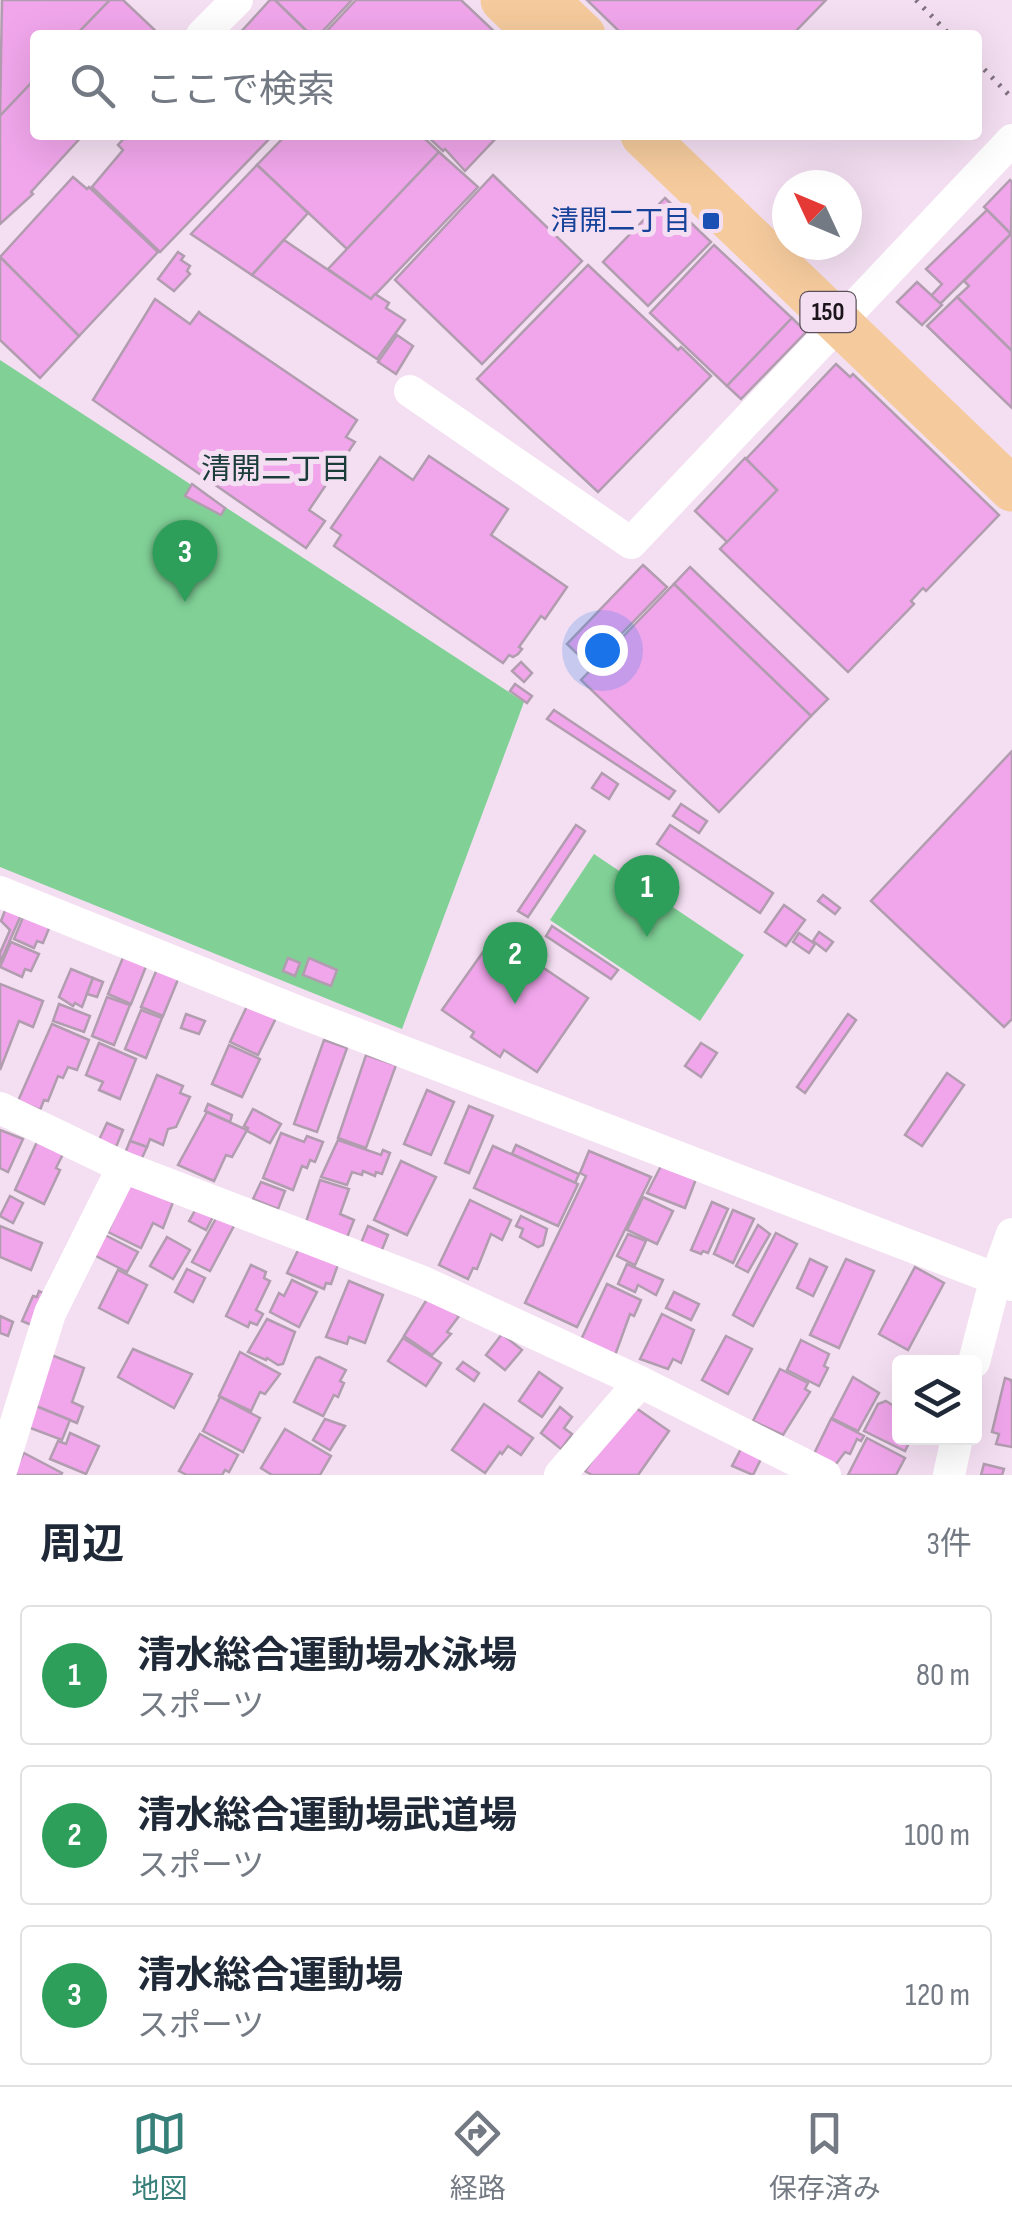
<!DOCTYPE html>
<html lang="ja">
<head>
<meta charset="utf-8">
<style>
	:root { --surface:#fff; --page:#f2f2f3; --text:#1f2937; --muted:#747a83; --line:#e0e1e3; --accent:#377f79 }
	body { margin:0; font-family:"Sofia Sans Condensed","Noto Sans JP",sans-serif; background:var(--page); color:var(--text) }
	.controls { position:absolute; right:30px; bottom:30px; display:grid; overflow:hidden; border-radius:10px; box-shadow:0 10px 40px #0002 }
	.controls button { width:90px; height:90px; display:grid; place-items:center; padding:0; border:0; border-bottom:2px solid var(--line); background:var(--surface); color:var(--text); font:50px sans-serif }
	.compass { position:absolute; left:772px; top:170px; width:90px; height:90px; border-radius:50%; background:var(--surface); box-shadow:0 10px 40px #0002; rotate:314deg }
	.you { position:absolute; left:602px; top:650px; width:35px; height:35px; margin:-25px; border:8px solid #fff; border-radius:50%; background:#1a73e8; box-shadow:0 0 0 15px #1a73e833 }
	.badge { display:grid; place-items:center; width:65px; height:65px; border-radius:50%; background:var(--accent); color:#fff; font-size:32px; font-weight:700 }
	.pin { position:absolute; translate:-50% -82px; filter:drop-shadow(0 2px 5px #0008) }
	.pin::after { content:''; position:absolute; top:52px; width:35px; height:30px; background:inherit; clip-path:polygon(0 0,100% 0,50% 100%) }
	.list { margin:0; padding:0; list-style:none }
	h2 { display:flex; justify-content:space-between; align-items:center; height:130px; margin:0; padding:0 40px; font-size:42px }
	h2 small { font-size:32px; font-weight:400; color:var(--muted) }
	.list li { display:grid; grid-template-columns:65px 1fr auto; gap:30px; align-items:center; box-sizing:border-box; height:140px; margin:0 20px 20px; padding:0 20px; border:2px solid var(--line); border-radius:10px }
	.list b { display:block; font-size:38px; white-space:nowrap }
	.list p { margin:0; font-size:32px; white-space:nowrap; color:var(--muted) }
	.list em { font-size:32px; font-style:normal; color:var(--muted) }
	.icon { flex:none; width:55px; height:55px; fill:none; stroke:currentColor; stroke-width:2; stroke-linecap:round; stroke-linejoin:round }
	.map { position:relative; flex:none; width:1012px; height:1475px; overflow:hidden }
	.search { position:absolute; background:var(--surface); box-shadow:0 10px 40px #0002; left:30px; right:30px; top:30px; height:110px; display:flex; align-items:center; gap:25px; box-sizing:border-box; padding:0 35px; border-radius:10px; color:var(--muted); font-size:38px }
	.sheet { height:610px; background:var(--surface) }
	nav { display:flex; justify-content:space-around; align-items:center; box-sizing:border-box; height:140px; border-top:2px solid var(--line); background:var(--surface); font-size:28px; color:var(--muted) }
	nav a { display:grid; justify-items:center; gap:5px }
	nav .on { color:var(--accent) }
	.map>svg:first-child { display:block }
	.pitch { fill:#81d197 }
	.building { fill:#f1a6eb; stroke:#b19daf; stroke-width:2.5 }
	.lines { fill:none; stroke-linecap:round; stroke-linejoin:round }
	.path { stroke:#7f717d; stroke-width:5; stroke-dasharray:2.5 8; stroke-linecap:butt }
	.minor { stroke:#fff; stroke-width:32 }
	.highway { stroke:#f5cb9d; stroke-width:45 }
	.transit-dot { fill:#1a4fb4; stroke:#f4dff2; stroke-width:4 }
	.labels { text-anchor:middle; dominant-baseline:central; stroke-width:10; stroke-linejoin:round; paint-order:stroke }
	.shield { fill:#f4dff2; stroke:#5c515b; stroke-width:2.5 }
	.shield-label { font-size:25px; font-weight:bold; fill:#1b141a }
	.transit-label { font-size:28px; fill:#164399; stroke:#f4dff2; text-anchor:end }
	.neighbourhood-label { font-size:30px; fill:#1b3d3a; stroke:#f4dff2 }
</style>
</head>
<body>
<div class="map">
<svg width="1012" height="1475" viewBox="0 0 1012 1475">
	<rect width="100%" height="100%" fill="#f4dff2"/>
	<!-- pitch -->
	<g class="pitch">
		<polygon points="0,360 524,702 402,1029 0,867"/>
		<polygon points="594,854 744,955 700,1021 550,920"/>
	</g>
	<!-- building -->
	<g class="building">
		<polygon points="2,0 110,0 76,35 35,35 35,79 0,116"/>
		<polygon points="110,0 123,0 160,35 76,35"/>
		<polygon points="270,0 275,0 311,35 238,35"/>
		<polygon points="275,0 352,0 319,35 311,35"/>
		<polygon points="356,0 461,0 498,35 323,35"/>
		<polygon points="587,0 826,0 792,35 623,35"/>
		<polygon points="35,79 35,135 83,135 31,192 33,194 0,224 0,116"/>
		<polygon points="127,135 273,135 160,252 92,187 123,150 118,145"/>
		<polygon points="286,135 421,135 439,152 347,249 257,165"/>
		<polygon points="426,135 499,135 465,171 445,149 443,151"/>
		<polygon points="439,152 478,187 371,299 328,269"/>
		<polygon points="257,165 308,213 252,275 191,234"/>
		<polygon points="493,175 582,261 482,364 395,280"/>
		<polygon points="73,177 87,189 89,187 158,252 79,336 0,257"/>
		<polygon points="1010,180 1012,182 1011,234 984,207"/>
		<polygon points="665,198 711,242 648,306 603,262"/>
		<polygon points="987,210 1011,234 940,304 931,296 942,284 926,269"/>
		<polygon points="1012,233 1012,351 957,297 969,286 964,281"/>
		<polygon points="284,240 371,299 375,294 389,303 386,308 405,320 377,359 252,275"/>
		<polygon points="714,245 792,318 727,386 650,313"/>
		<polygon points="178,252 184,256 181,260 190,266 187,271 190,274 174,291 158,279"/>
		<polygon points="0,257 79,336 40,378 0,340"/>
		<polygon points="588,265 678,350 681,347 711,376 598,492 477,379"/>
		<polygon points="917,282 942,305 922,325 897,302"/>
		<polygon points="957,297 1012,351 1012,408 927,326"/>
		<polygon points="155,299 190,324 199,312 201,314 357,420 346,437 355,442 309,510 325,521 306,548 93,400"/>
		<polygon points="792,318 806,332 741,399 727,386"/>
		<polygon points="397,335 413,346 396,374 378,362"/>
		<polygon points="836,364 850,377 853,374 999,515 926,591 923,588 911,601 914,604 848,672 720,549 777,490 746,459"/>
		<polygon points="429,456 508,509 491,535 567,587 545,619 541,616 519,647 522,649 518,654 513,657 509,655 503,663 334,546 341,535 331,528 380,457 413,480"/>
		<polygon points="745,458 777,490 727,542 695,511"/>
		<polygon points="192,484 225,508 221,515 185,496"/>
		<polygon points="643,565 667,587 590,666 567,644"/>
		<polygon points="690,567 828,699 811,716 674,584"/>
		<polygon points="674,584 811,716 719,812 581,680"/>
		<polygon points="521,662 532,673 524,682 512,671"/>
		<polygon points="515,684 532,696 527,703 510,691"/>
		<polygon points="554,710 675,791 669,799 547,719"/>
		<polygon points="1012,751 1012,1019 1004,1027 871,901"/>
		<polygon points="602,773 618,784 609,799 592,788"/>
		<polygon points="681,804 707,821 699,833 673,816"/>
		<polygon points="576,825 585,831 528,917 518,911"/>
		<polygon points="670,825 773,893 760,913 657,844"/>
		<polygon points="823,895 840,908 835,914 818,901"/>
		<polygon points="784,905 805,920 786,946 765,932"/>
		<polygon points="6,908 21,915 0,963 0,953 10,930 1,921"/>
		<polygon points="24,915 50,926 43,943 37,941 34,948 14,939"/>
		<polygon points="552,926 618,970 611,979 546,936"/>
		<polygon points="819,932 833,942 826,951 813,941"/>
		<polygon points="799,933 815,944 809,953 793,942"/>
		<polygon points="495,935 588,998 537,1072 504,1050 500,1057 471,1037 474,1032 442,1010"/>
		<polygon points="11,942 39,954 31,971 25,969 22,977 0,967"/>
		<polygon points="124,955 147,964 131,1004 108,994"/>
		<polygon points="288,958 300,963 295,976 283,971"/>
		<polygon points="309,958 337,970 331,986 303,975"/>
		<polygon points="71,969 93,978 82,1007 75,1003 73,1006 59,997"/>
		<polygon points="157,969 179,977 163,1016 141,1007"/>
		<polygon points="93,978 103,982 97,997 87,994"/>
		<polygon points="0,984 43,1001 33,1027 19,1021 0,1070"/>
		<polygon points="107,997 130,1005 114,1045 92,1036"/>
		<polygon points="59,1004 90,1016 84,1032 53,1021"/>
		<polygon points="248,1004 276,1018 258,1055 230,1042"/>
		<polygon points="141,1010 162,1018 146,1058 125,1049"/>
		<polygon points="186,1014 205,1021 199,1034 181,1028"/>
		<polygon points="848,1014 856,1020 805,1093 797,1087"/>
		<polygon points="52,1024 89,1040 77,1070 68,1067 63,1078 58,1076 48,1101 44,1100 40,1110 18,1101"/>
		<polygon points="324,1040 347,1048 317,1132 294,1124"/>
		<polygon points="99,1043 136,1059 120,1099 99,1090 103,1082 86,1075"/>
		<polygon points="701,1043 717,1053 701,1077 685,1066"/>
		<polygon points="229,1045 260,1059 242,1097 212,1084"/>
		<polygon points="366,1055 396,1065 366,1148 338,1138"/>
		<polygon points="947,1073 964,1085 922,1146 905,1135"/>
		<polygon points="157,1075 183,1086 180,1093 190,1097 176,1127 168,1129 163,1145 150,1139 147,1147 130,1141"/>
		<polygon points="427,1090 454,1102 431,1155 404,1144"/>
		<polygon points="208,1104 232,1115 230,1122 205,1111"/>
		<polygon points="469,1106 493,1116 469,1173 445,1163"/>
		<polygon points="253,1109 281,1124 270,1143 247,1131 248,1128 244,1126"/>
		<polygon points="207,1112 247,1130 232,1157 226,1155 214,1181 178,1165"/>
		<polygon points="107,1123 123,1130 116,1147 99,1140"/>
		<polygon points="0,1130 23,1139 8,1172 0,1168"/>
		<polygon points="281,1133 304,1142 307,1136 323,1142 315,1162 310,1160 307,1168 302,1166 293,1190 263,1178"/>
		<polygon points="338,1140 381,1155 383,1150 390,1153 382,1174 376,1172 375,1176 363,1171 362,1175 352,1172 347,1185 321,1177"/>
		<polygon points="130,1141 147,1147 141,1160 125,1153"/>
		<polygon points="37,1142 63,1154 56,1168 60,1170 44,1204 15,1190"/>
		<polygon points="516,1145 579,1174 575,1183 512,1154"/>
		<polygon points="493,1146 578,1184 558,1226 474,1188"/>
		<polygon points="589,1151 651,1177 577,1327 525,1303 586,1176 580,1173"/>
		<polygon points="401,1161 436,1177 407,1235 374,1220"/>
		<polygon points="661,1166 696,1179 685,1208 647,1193"/>
		<polygon points="320,1180 349,1189 340,1214 354,1220 346,1240 305,1225"/>
		<polygon points="130,1181 173,1202 163,1228 153,1223 141,1248 108,1232"/>
		<polygon points="261,1182 285,1191 278,1209 253,1199"/>
		<polygon points="10,1196 23,1203 13,1223 0,1216"/>
		<polygon points="643,1197 673,1211 657,1244 627,1230"/>
		<polygon points="470,1200 511,1220 502,1240 491,1234 477,1269 473,1268 468,1279 439,1265"/>
		<polygon points="200,1202 216,1211 206,1230 189,1221"/>
		<polygon points="712,1202 728,1209 708,1253 703,1251 701,1254 691,1250"/>
		<polygon points="733,1210 754,1219 733,1263 714,1254"/>
		<polygon points="219,1213 236,1222 210,1271 192,1262"/>
		<polygon points="521,1216 547,1229 543,1245 538,1247 520,1237 523,1229 516,1226"/>
		<polygon points="758,1225 770,1234 748,1272 736,1266"/>
		<polygon points="0,1226 42,1243 31,1270 0,1257"/>
		<polygon points="368,1226 388,1235 381,1252 361,1243"/>
		<polygon points="776,1233 797,1244 753,1326 733,1315"/>
		<polygon points="103,1234 138,1252 127,1272 92,1254"/>
		<polygon points="628,1234 646,1241 635,1265 617,1256"/>
		<polygon points="167,1237 190,1250 173,1279 150,1266"/>
		<polygon points="301,1244 340,1259 331,1284 326,1283 324,1289 287,1273"/>
		<polygon points="810,1259 827,1267 813,1296 797,1288"/>
		<polygon points="846,1259 874,1271 839,1348 810,1335"/>
		<polygon points="627,1264 663,1280 656,1295 638,1285 635,1292 618,1284"/>
		<polygon points="251,1265 266,1272 264,1278 270,1281 256,1310 263,1314 257,1325 250,1322 248,1327 226,1316"/>
		<polygon points="915,1267 944,1283 908,1350 879,1334"/>
		<polygon points="187,1269 205,1278 193,1302 175,1292"/>
		<polygon points="118,1270 147,1285 128,1323 99,1308"/>
		<polygon points="292,1280 317,1292 299,1327 270,1312 279,1293 284,1296"/>
		<polygon points="349,1281 383,1295 365,1343 349,1337 347,1344 326,1337"/>
		<polygon points="607,1284 641,1300 634,1316 630,1314 614,1358 580,1342"/>
		<polygon points="39,1291 51,1297 41,1329 22,1321 33,1296 37,1297"/>
		<polygon points="674,1292 699,1304 691,1320 666,1308"/>
		<polygon points="429,1296 459,1316 447,1332 451,1334 432,1355 404,1336"/>
		<polygon points="662,1314 694,1330 681,1363 673,1359 668,1369 640,1359"/>
		<polygon points="0,1316 13,1322 8,1336 0,1333"/>
		<polygon points="267,1319 295,1332 283,1364 278,1365 267,1358 266,1360 248,1352"/>
		<polygon points="502,1334 522,1350 505,1370 486,1355"/>
		<polygon points="726,1336 752,1349 728,1394 702,1380"/>
		<polygon points="403,1338 441,1363 426,1386 388,1361"/>
		<polygon points="801,1340 829,1354 824,1366 828,1368 819,1386 787,1370"/>
		<polygon points="133,1349 192,1374 174,1408 118,1377"/>
		<polygon points="240,1352 280,1374 265,1394 260,1392 251,1411 219,1396"/>
		<polygon points="49,1354 84,1368 72,1402 83,1407 77,1423 31,1404"/>
		<polygon points="319,1357 346,1370 340,1381 344,1383 338,1397 334,1395 323,1416 294,1402 316,1358"/>
		<polygon points="463,1362 479,1373 474,1381 457,1369"/>
		<polygon points="780,1369 808,1383 805,1389 810,1392 783,1435 753,1421"/>
		<polygon points="539,1372 562,1388 542,1417 519,1401"/>
		<polygon points="853,1377 879,1393 858,1431 832,1418"/>
		<polygon points="1005,1378 1011,1380 1012,1385 1012,1447 996,1444 999,1434 992,1432"/>
		<polygon points="220,1397 260,1418 243,1452 203,1431"/>
		<polygon points="626,1401 669,1431 638,1475 592,1475 585,1471 620,1421"/>
		<polygon points="886,1401 900,1410 900,1438 911,1439 905,1451 864,1431 878,1404"/>
		<polygon points="31,1404 70,1420 62,1440 25,1426"/>
		<polygon points="484,1404 533,1438 521,1455 508,1446 502,1454 500,1452 485,1473 452,1450"/>
		<polygon points="560,1407 572,1417 564,1428 572,1434 561,1449 541,1433"/>
		<polygon points="325,1419 345,1426 330,1450 313,1440"/>
		<polygon points="831,1419 864,1436 861,1441 857,1439 850,1454 845,1452 833,1468 812,1458"/>
		<polygon points="285,1429 331,1456 320,1475 272,1475 261,1468"/>
		<polygon points="70,1433 99,1446 86,1474 50,1459 58,1441 66,1444"/>
		<polygon points="200,1434 238,1455 229,1472 225,1470 222,1475 187,1475 179,1471"/>
		<polygon points="867,1438 905,1458 896,1475 848,1475"/>
		<polygon points="742,1447 762,1457 753,1475 732,1466"/>
		<polygon points="24,1453 62,1473 61,1475 12,1475"/>
		<polygon points="984,1464 1004,1469 1002,1475 981,1475"/>
	</g>
	<g class="lines">
		<!-- path -->
		<g class="path">
			<polyline points="916,0 950,35"/>
			<polyline points="977,62 1012,98"/>
		</g>
		<!-- minor -->
		<g class="minor">
			<polyline points="202,35 237,0"/>
			<polyline points="410,391 631,543 1012,140"/>
			<polyline points="0,892 294,1010 1012,1285"/>
			<polyline points="0,1108 123,1167 423,1282 640,1382 825,1475"/>
			<polyline points="974,1362 995,1281 1012,1234"/>
			<polyline points="0,1474 50,1313 123,1167"/>
			<polyline points="560,1475 640,1382"/>
			<polyline points="949,1475 957,1438"/>
		</g>
		<!-- highway -->
		<g class="highway">
			<polyline points="503,0 539,35"/>
			<polyline points="546,0 583,35"/>
			<polyline points="643,135 1012,489"/>
		</g>
	</g>
	<!-- markers -->
	<rect class="transit-dot" x="701" y="211" width="20" height="20" rx="5"/>
	<g class="labels">
		<!-- shield labels -->
		<rect class="shield" x="800.5" y="292" width="55" height="40" rx="8"/>
		<g class="shield-label">
			<text x="828" y="312">150</text>
		</g>
		<!-- transit labels -->
		<g class="transit-label">
			<text x="691" y="221">清開二丁目</text>
		</g>
		<!-- neighbourhood labels -->
		<g class="neighbourhood-label">
			<text x="276" y="470">清開二丁目</text>
		</g>
	</g>
</svg>
<div class="controls">
<button><svg class="icon" aria-label="layers" viewBox="0 0 24 24"><path d="M12 4l9 5-9 5-9-5zM3 14l9 5 9-5"/></svg></button>
</div>
<svg class="compass" viewBox="-18 -18 36 36"><path d="M0-13l5 13h-10z" fill="#e53935"/><path d="M0 13l5-13h-10z" fill="#747a83"/></svg>
<div class="you"></div>
<div class="pin badge" style="left:647px;top:937px;background:#2e9e5b">1</div>
<div class="pin badge" style="left:515px;top:1004px;background:#2e9e5b">2</div>
<div class="pin badge" style="left:185px;top:602px;background:#2e9e5b">3</div>
<div class="search"><svg class="icon" aria-label="search" viewBox="0 0 24 24"><circle cx="10" cy="10" r="6"/><path d="M15 15l6 6"/></svg>ここで検索</div>
</div>
<section class="sheet">
<h2>周辺<small>3件</small></h2>
<ul class="list">
<li><span class="badge" style="background:#2e9e5b">1</span><div><b>清水総合運動場水泳場</b><p>スポーツ</p></div><em>80 m</em></li>
<li><span class="badge" style="background:#2e9e5b">2</span><div><b>清水総合運動場武道場</b><p>スポーツ</p></div><em>100 m</em></li>
<li><span class="badge" style="background:#2e9e5b">3</span><div><b>清水総合運動場</b><p>スポーツ</p></div><em>120 m</em></li>
</ul>
</section>
<nav>
<a class="on"><svg class="icon" aria-label="map" viewBox="0 0 24 24"><path d="M3 6l6-2 6 2 6-2v14l-6 2-6-2-6 2zM9 4v14M15 6v14"/></svg>地図</a>
<a><svg class="icon" aria-label="directions" viewBox="0 0 24 24"><path d="M12 3l9 9-9 9-9-9zM9 14v-3h6M13 9l2 2-2 2"/></svg>経路</a>
<a><svg class="icon" aria-label="saved" viewBox="0 0 24 24"><path d="M7 4h10v16l-5-4-5 4z"/></svg>保存済み</a>
</nav>
</body>
</html>
